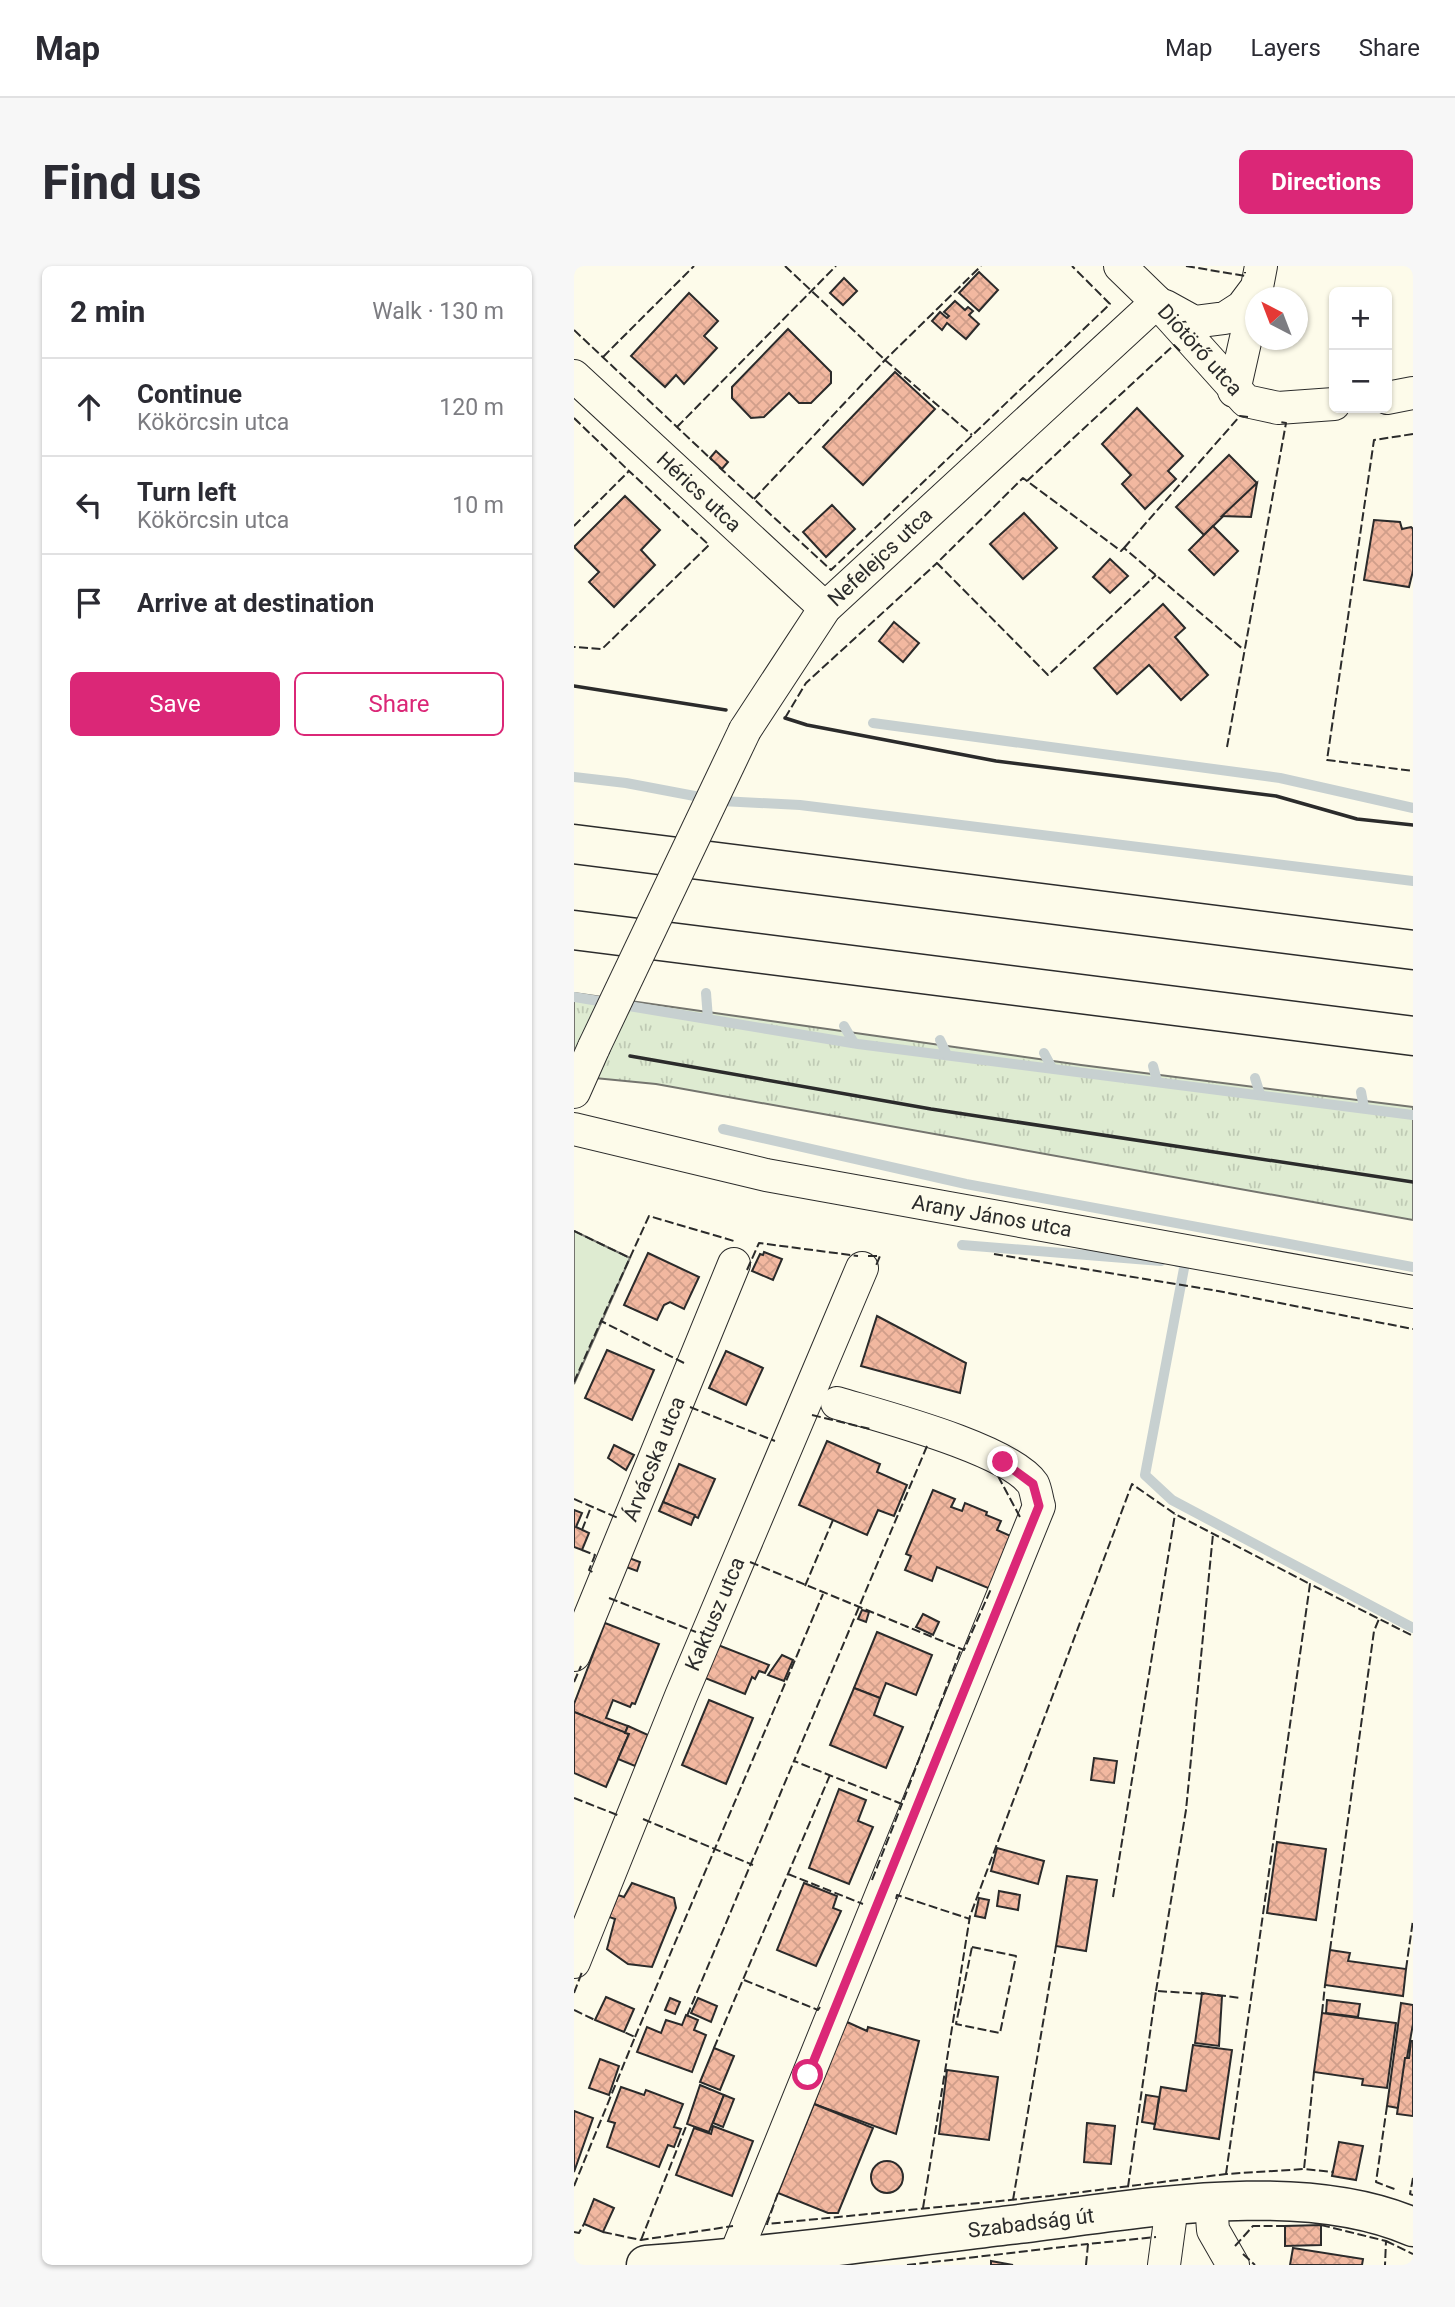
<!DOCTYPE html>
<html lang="en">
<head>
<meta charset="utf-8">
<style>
	:root { --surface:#fff; --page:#f7f7f7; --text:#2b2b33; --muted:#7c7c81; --line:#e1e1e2; --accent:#db2777 }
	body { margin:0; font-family:Roboto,sans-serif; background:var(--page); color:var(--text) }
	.controls { position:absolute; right:21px; top:21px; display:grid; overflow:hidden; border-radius:10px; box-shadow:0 2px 5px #0004 }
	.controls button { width:63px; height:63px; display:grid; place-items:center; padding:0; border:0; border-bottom:2px solid var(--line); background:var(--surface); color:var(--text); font:35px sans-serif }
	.compass { position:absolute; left:671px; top:21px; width:63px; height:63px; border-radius:50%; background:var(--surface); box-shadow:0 2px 5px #0004; rotate:318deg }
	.stop { position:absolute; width:21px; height:21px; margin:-16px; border:5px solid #db2777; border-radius:50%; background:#fff }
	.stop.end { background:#db2777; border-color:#fff; box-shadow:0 2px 7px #0008 }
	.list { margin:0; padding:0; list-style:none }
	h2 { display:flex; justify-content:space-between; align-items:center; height:91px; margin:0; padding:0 28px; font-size:30px }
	h2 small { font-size:23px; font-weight:400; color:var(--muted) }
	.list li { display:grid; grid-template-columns:46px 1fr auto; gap:21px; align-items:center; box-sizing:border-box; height:98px; padding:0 28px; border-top:2px solid var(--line) }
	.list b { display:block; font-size:26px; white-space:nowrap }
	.list p { margin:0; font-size:23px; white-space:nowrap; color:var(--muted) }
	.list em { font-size:23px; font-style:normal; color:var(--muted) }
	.actions { display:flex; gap:14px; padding:21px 28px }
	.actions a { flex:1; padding:16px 0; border:2px solid var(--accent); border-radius:10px; text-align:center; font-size:24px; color:var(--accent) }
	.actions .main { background:var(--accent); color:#fff }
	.icon { flex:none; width:38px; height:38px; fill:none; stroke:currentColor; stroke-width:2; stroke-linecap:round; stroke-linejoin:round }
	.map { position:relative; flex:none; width:839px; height:1999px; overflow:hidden; border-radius:10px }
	header { display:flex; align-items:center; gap:42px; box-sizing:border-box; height:98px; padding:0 35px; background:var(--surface); border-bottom:2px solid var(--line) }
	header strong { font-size:33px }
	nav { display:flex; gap:38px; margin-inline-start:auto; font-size:24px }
	.intro { display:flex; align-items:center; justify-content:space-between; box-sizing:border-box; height:168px; padding:0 42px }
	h1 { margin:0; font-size:49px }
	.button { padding:18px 32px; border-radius:10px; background:var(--accent); color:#fff; font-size:24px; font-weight:700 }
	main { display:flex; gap:42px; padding:0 42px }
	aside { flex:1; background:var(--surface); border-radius:10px; box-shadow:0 2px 5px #0004 }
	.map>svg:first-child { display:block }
	.grass { fill:url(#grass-tufts); stroke:#74746e; stroke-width:2 }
	.green { fill:#deebd1; stroke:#74746e; stroke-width:2 }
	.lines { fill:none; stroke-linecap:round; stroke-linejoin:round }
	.stream { stroke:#c7d0d0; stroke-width:10 }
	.building { fill:url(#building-cross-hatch); stroke:#2b2b2b; stroke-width:2 }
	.street-casing { stroke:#2b2b2b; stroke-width:34 }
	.secondary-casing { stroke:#2b2b2b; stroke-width:41 }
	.highway-casing { stroke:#2b2b2b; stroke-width:41 }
	.street { stroke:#fdfbea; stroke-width:32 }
	.secondary { stroke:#fdfbea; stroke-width:38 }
	.highway { stroke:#fdfbea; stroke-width:38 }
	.street-bridge-casing { stroke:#2b2b2b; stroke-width:34; stroke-linecap:butt }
	.street-bridge { stroke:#fdfbea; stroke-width:32 }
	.fence { stroke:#2b2b2b; stroke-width:2; stroke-dasharray:9 3.5; stroke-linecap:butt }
	.wall { stroke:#2b2b2b; stroke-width:3.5 }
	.route { stroke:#db2777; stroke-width:9 }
	.labels { text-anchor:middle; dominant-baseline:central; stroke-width:5; stroke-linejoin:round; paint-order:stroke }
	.street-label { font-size:21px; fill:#2b2b2b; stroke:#fdfbea }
</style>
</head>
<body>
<header>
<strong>Map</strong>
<nav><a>Map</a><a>Layers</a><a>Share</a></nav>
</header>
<div class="intro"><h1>Find us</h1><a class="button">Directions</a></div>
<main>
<aside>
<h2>2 min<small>Walk · 130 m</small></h2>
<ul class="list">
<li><svg class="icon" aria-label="ahead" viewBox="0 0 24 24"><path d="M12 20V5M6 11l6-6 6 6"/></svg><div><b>Continue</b><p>Kökörcsin utca</p></div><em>120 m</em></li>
<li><svg class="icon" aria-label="left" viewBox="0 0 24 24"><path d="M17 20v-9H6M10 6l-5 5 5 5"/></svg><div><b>Turn left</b><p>Kökörcsin utca</p></div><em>10 m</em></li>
<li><svg class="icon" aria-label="arrive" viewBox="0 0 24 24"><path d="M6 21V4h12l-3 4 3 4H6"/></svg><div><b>Arrive at destination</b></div></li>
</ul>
<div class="actions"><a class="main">Save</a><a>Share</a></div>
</aside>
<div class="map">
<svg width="839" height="1999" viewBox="0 0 839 1999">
	<defs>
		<pattern id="grass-tufts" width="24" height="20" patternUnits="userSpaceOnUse" patternTransform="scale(1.75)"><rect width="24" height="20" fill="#deebd1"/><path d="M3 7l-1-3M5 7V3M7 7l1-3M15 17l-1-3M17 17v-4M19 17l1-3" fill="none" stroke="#bfcab4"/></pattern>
		<pattern id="building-cross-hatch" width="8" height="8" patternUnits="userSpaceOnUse" patternTransform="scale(1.75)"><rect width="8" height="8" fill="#f2b8a0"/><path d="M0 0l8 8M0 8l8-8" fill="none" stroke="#d09e8a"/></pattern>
	</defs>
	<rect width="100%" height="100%" fill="#fdfbea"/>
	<!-- grass -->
	<polygon class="grass" points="0,727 507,799 839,841 839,954 82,818 0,810"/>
	<!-- green -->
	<polygon class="green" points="0,965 56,992 0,1118"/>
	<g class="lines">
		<!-- stream -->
		<g class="stream">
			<polyline points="299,457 706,512 839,542"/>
			<polyline points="0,511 52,517 147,535 226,539 839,615"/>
			<polyline points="132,727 134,753"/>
			<polyline points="0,731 284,778 839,849"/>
			<polyline points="270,760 280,777"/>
			<polyline points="366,774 373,789"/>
			<polyline points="470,787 478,802"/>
			<polyline points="579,800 583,815"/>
			<polyline points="681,812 686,828"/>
			<polyline points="787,826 790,842"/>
			<polyline points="149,863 392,918 839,1001"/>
			<polyline points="388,979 587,995"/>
			<polyline points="603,996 611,997 571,1209 598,1234 839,1362"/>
		</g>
	</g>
	<!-- building -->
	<g class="building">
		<polygon points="405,6 424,24 405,45 385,27"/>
		<polygon points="270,12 283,25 269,39 256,27"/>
		<polygon points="115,27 144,55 130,70 143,82 110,118 102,109 91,121 57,90"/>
		<polygon points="381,35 391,44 394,41 399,45 395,49 405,58 392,73 373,57 368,64 358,55 366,46 373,52 375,50 370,46"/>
		<polygon points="214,63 257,106 257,117 237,137 225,137 215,127 190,151 177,152 158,132 158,121"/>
		<polygon points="321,106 361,143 289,219 249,181"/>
		<polygon points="563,142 609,190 594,205 602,213 571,243 548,218 557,209 528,178"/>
		<polygon points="142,185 154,196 148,203 136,192"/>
		<polygon points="655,189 683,217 630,269 602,241"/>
		<polygon points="683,217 677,251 648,250"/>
		<polygon points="51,230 86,264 67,284 81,299 40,341 15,316 25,306 0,281"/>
		<polygon points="258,239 281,263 252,291 229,266"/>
		<polygon points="450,247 483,282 449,313 416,278"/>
		<polygon points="800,254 826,256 828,263 837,261 839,263 839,305 835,321 790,314"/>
		<polygon points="639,260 664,285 640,309 615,284"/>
		<polygon points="536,293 554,310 536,327 519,311"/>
		<polygon points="589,338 611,362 601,371 634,409 607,434 575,399 543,428 520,402"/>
		<polygon points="320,356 345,377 329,396 305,375"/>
		<polygon points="190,986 208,993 199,1014 178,1005 186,988 189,989"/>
		<polygon points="74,987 125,1011 110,1043 96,1036 90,1039 83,1054 50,1039"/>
		<polygon points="303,1050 392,1097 386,1127 287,1100"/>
		<polygon points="33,1084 80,1104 58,1154 11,1132"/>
		<polygon points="152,1085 189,1102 172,1139 135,1122"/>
		<polygon points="253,1175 306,1198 303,1206 333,1219 320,1250 304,1244 293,1269 225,1239"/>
		<polygon points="40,1179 60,1189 52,1204 34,1192"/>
		<polygon points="105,1198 141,1213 124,1252 89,1236"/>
		<polygon points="359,1224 381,1233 377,1241 388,1245 391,1237 413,1246 412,1249 427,1255 423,1264 441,1272 419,1324 363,1301 358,1315 331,1304 337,1290 332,1288"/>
		<polygon points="89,1236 121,1249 117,1259 85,1245"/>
		<polygon points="0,1244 8,1247 2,1261 15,1267 8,1284 0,1281"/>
		<polygon points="55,1292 66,1296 63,1305 52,1301"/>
		<polygon points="288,1344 295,1346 292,1356 284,1353"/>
		<polygon points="349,1348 365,1356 359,1369 342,1361"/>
		<polygon points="31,1357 85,1378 61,1438 58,1437 56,1441 39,1434 32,1452 54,1460 51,1467 0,1446 0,1438"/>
		<polygon points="303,1366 358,1389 342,1429 312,1417 306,1432 280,1422"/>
		<polygon points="144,1379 195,1399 191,1407 185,1405 181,1413 178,1411 171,1428 131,1412"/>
		<polygon points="208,1389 219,1394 210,1415 194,1409"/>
		<polygon points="280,1422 306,1432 300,1449 329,1461 312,1502 256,1479"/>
		<polygon points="135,1434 179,1452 152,1518 108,1499"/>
		<polygon points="0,1446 55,1468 32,1521 0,1507"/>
		<polygon points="54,1460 74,1469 61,1500 44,1493 55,1468 51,1467"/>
		<polygon points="520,1492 543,1495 540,1517 517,1514"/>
		<polygon points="265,1523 292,1534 284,1555 299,1561 275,1618 235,1602"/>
		<polygon points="703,1576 752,1583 742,1654 693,1647"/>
		<polygon points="423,1582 470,1595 464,1618 417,1605"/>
		<polygon points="493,1610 523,1614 512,1685 482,1680"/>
		<polygon points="58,1617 100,1632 102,1642 78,1701 54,1698 33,1683 41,1653 35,1651 44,1629 50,1631"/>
		<polygon points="230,1617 263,1630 259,1642 267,1645 242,1700 203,1684"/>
		<polygon points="425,1625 446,1629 444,1644 423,1640"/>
		<polygon points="405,1632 415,1634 411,1652 401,1650"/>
		<polygon points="756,1684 776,1687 774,1695 832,1703 829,1730 751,1719"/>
		<polygon points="628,1727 648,1730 645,1780 621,1777"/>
		<polygon points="32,1731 60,1743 50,1766 21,1754"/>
		<polygon points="96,1732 106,1736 101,1748 91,1744"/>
		<polygon points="124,1732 143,1740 137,1756 117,1747"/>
		<polygon points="753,1734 786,1738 784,1751 752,1747"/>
		<polygon points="827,1737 839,1739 839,1758 824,1842 813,1840"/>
		<polygon points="748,1747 822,1757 813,1822 788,1819 789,1813 740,1806"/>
		<polygon points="112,1749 124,1754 120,1764 132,1769 118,1806 63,1786 73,1761 87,1767 92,1754 108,1759"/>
		<polygon points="273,1756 293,1765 294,1761 345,1775 322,1868 240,1838 255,1794"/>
		<polygon points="837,1775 839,1775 839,1850 823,1848 831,1792 835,1792"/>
		<polygon points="619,1779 658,1784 645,1873 580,1863 587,1821 612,1825"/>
		<polygon points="140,1782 160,1790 146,1824 126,1816"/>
		<polygon points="26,1793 45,1800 35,1829 15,1822"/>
		<polygon points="373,1804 424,1811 415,1874 365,1868"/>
		<polygon points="126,1819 150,1829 135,1866 113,1858"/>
		<polygon points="47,1821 70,1829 72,1824 109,1838 100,1861 107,1863 100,1881 94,1879 85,1901 33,1881 41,1857 34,1855"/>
		<polygon points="150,1829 160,1833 149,1861 139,1857"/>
		<polygon points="572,1829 585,1831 581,1858 568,1856"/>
		<polygon points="240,1838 299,1862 264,1947 254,1947 204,1927"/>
		<polygon points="0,1845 19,1852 0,1906"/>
		<polygon points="513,1857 541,1860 537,1898 510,1896"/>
		<polygon points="139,1860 179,1875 158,1930 102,1909 120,1862 137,1868"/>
		<polygon points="765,1876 789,1880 782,1914 758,1910"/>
		<circle cx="313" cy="1911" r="16"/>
		<polygon points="20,1933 40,1942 29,1966 10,1958"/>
		<polygon points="747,1959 747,1979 711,1980 711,1960"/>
		<polygon points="719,1982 789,1993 788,1999 716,1999"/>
		<polygon points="417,1995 439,1999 417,1999"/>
	</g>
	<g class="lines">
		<defs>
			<g id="street">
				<polyline points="546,0 583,36 672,135 704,142 760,138"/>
				<polyline points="591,40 620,56 651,52 668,41 683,21 687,0"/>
				<polyline points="0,110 251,342"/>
				<polyline points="660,125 683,23"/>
				<polyline points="813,132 839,127"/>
				<polyline points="171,464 251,342 583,36"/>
				<polyline points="0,826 20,781"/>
				<polyline points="0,863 192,909 839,1026"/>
				<polyline points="0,1389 160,998"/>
				<polyline points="0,1696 107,1430 288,1002"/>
				<polyline points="637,1937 639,1964 659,1999"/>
				<path d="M160,1992L465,1240C463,1234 462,1224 459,1218C435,1183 306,1150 263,1137"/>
				<polyline points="590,1999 598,1940"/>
			</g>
			<path id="secondary" d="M72,1999C193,1990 314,1974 436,1959C558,1945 723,1911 839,1961"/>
			<g id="highway">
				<polyline points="0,578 839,684"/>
				<polyline points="0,664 839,770"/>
			</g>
		</defs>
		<!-- street casing -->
		<use href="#street" class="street-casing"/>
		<!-- secondary casing -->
		<use href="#secondary" class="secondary-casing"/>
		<!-- highway casing -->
		<use href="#highway" class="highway-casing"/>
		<!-- street -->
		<use href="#street" class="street"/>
		<!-- secondary -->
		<use href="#secondary" class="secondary"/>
		<!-- highway -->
		<use href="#highway" class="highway"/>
		<defs>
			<polyline id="street-bridge" points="20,781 171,464"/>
		</defs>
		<!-- street-bridge casing -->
		<use href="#street-bridge" class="street-bridge-casing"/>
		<!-- street-bridge -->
		<use href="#street-bridge" class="street-bridge"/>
		<!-- fence -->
		<g class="fence">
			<polyline points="211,0 311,94 398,169"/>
			<polyline points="612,0 671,10 671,6"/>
			<polyline points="0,64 138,194"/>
			<polyline points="606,85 600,79 453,215 547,285 550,282 670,384"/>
			<polyline points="29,91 120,0"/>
			<polyline points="0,152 55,205"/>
			<polyline points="103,161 262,0"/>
			<polyline points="839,168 800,174 753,494 839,505"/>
			<polyline points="145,201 257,304 536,38 498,0"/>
			<polyline points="453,215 449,212 363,297 474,409 582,309"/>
			<polyline points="180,233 311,94 407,0"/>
			<polyline points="0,260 55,205 135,279 28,383 0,381"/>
			<polyline points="550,282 666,150 674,151"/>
			<polyline points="211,452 232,417 363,297"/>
			<polyline points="653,481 712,157 705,156"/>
			<polyline points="0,965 56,992"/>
			<polyline points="420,988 644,1025 839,1063"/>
			<polyline points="294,990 306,990 301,1002"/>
			<polyline points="173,1004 185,977 284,990"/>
			<polyline points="110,1097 27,1055 75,950 160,975"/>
			<polyline points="0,1116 27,1055"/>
			<polyline points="116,1141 201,1175"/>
			<polyline points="238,1149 296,1163"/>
			<polyline points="353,1180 220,1495 328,1538 387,1383"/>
			<polyline points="424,1210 447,1253"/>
			<polyline points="0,1233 44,1252"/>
			<polyline points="8,1264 17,1241"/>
			<polyline points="8,1284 21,1289 15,1304 20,1307"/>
			<polyline points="176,1296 390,1384 417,1323"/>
			<polyline points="231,1320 259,1254"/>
			<polyline points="35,1332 122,1366"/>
			<polyline points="0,1416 7,1400"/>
			<polyline points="0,1532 46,1550"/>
			<polyline points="69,1553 179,1599"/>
			<polyline points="214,1608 289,1638"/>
			<polyline points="298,1614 328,1538"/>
			<polyline points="539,1631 601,1248"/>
			<polyline points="322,1633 323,1629 396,1653"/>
			<polygon points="398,1681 442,1690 426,1767 382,1758"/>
			<polyline points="756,1684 800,1365 805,1353"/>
			<polyline points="832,1703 839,1654"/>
			<polyline points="170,1714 244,1744 246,1741"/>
			<polyline points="582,1725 612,1544 639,1268"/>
			<polyline points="0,1727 8,1706"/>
			<polyline points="643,1729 667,1732"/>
			<polyline points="0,1744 21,1754"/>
			<polyline points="748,1747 751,1719"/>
			<polyline points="113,1750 220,1495"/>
			<polyline points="61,1771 249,1328"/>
			<polyline points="140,1782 256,1509"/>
			<polyline points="740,1806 730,1903 760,1906"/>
			<polyline points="813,1840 802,1916 823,1924"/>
			<polyline points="652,1908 736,1318 839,1370"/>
			<polyline points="839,1912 836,1928 839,1929"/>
			<polyline points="0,1920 61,1771 50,1766"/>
			<polyline points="554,1921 582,1725 632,1728"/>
			<polyline points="204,1927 193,1958 476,1930 652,1908 730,1903"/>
			<polyline points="439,1934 482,1680"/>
			<polyline points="349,1942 396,1650 558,1218 601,1248 736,1318"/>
			<polyline points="747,1959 812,1975 811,1999"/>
			<polyline points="0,1966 5,1967 10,1958"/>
			<polyline points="29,1966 67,1974 159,1960"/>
			<polyline points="67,1974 113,1858"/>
			<polyline points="812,1975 839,1988"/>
			<polyline points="661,1980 679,1960 711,1960"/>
			<polyline points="669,1988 681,1999"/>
			<polyline points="333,1999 514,1978"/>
			<polyline points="512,1999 514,1978 582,1971"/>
		</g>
		<!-- wall -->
		<g class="wall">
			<polyline points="0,420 152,444"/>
			<polyline points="211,452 233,459 422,495 702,530 783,553 839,559"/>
			<polyline points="56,790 357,843 839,916"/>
		</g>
	</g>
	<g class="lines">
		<!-- route -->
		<polyline class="route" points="234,1809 465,1240 459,1218 429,1196"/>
	</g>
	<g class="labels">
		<!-- street labels -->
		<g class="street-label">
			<text transform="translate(626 84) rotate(48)">Diótörő utca</text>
			<text transform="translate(125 226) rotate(43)">Hérics utca</text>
			<text transform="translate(306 291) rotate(-43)">Nefelejcs utca</text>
			<text transform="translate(418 950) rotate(10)">Arany János utca</text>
			<text transform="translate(80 1193) rotate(-68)">Árvácska utca</text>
			<text transform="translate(141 1348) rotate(-67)">Kaktusz utca</text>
			<text transform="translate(457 1957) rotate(-7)">Szabadság út</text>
		</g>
	</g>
</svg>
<div class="controls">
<button>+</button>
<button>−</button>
</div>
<svg class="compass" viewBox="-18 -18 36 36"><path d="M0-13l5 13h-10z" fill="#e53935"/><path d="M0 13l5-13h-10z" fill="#7c7c81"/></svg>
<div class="stop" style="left:234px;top:1809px"></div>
<div class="stop end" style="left:429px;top:1196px"></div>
</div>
</main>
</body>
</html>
